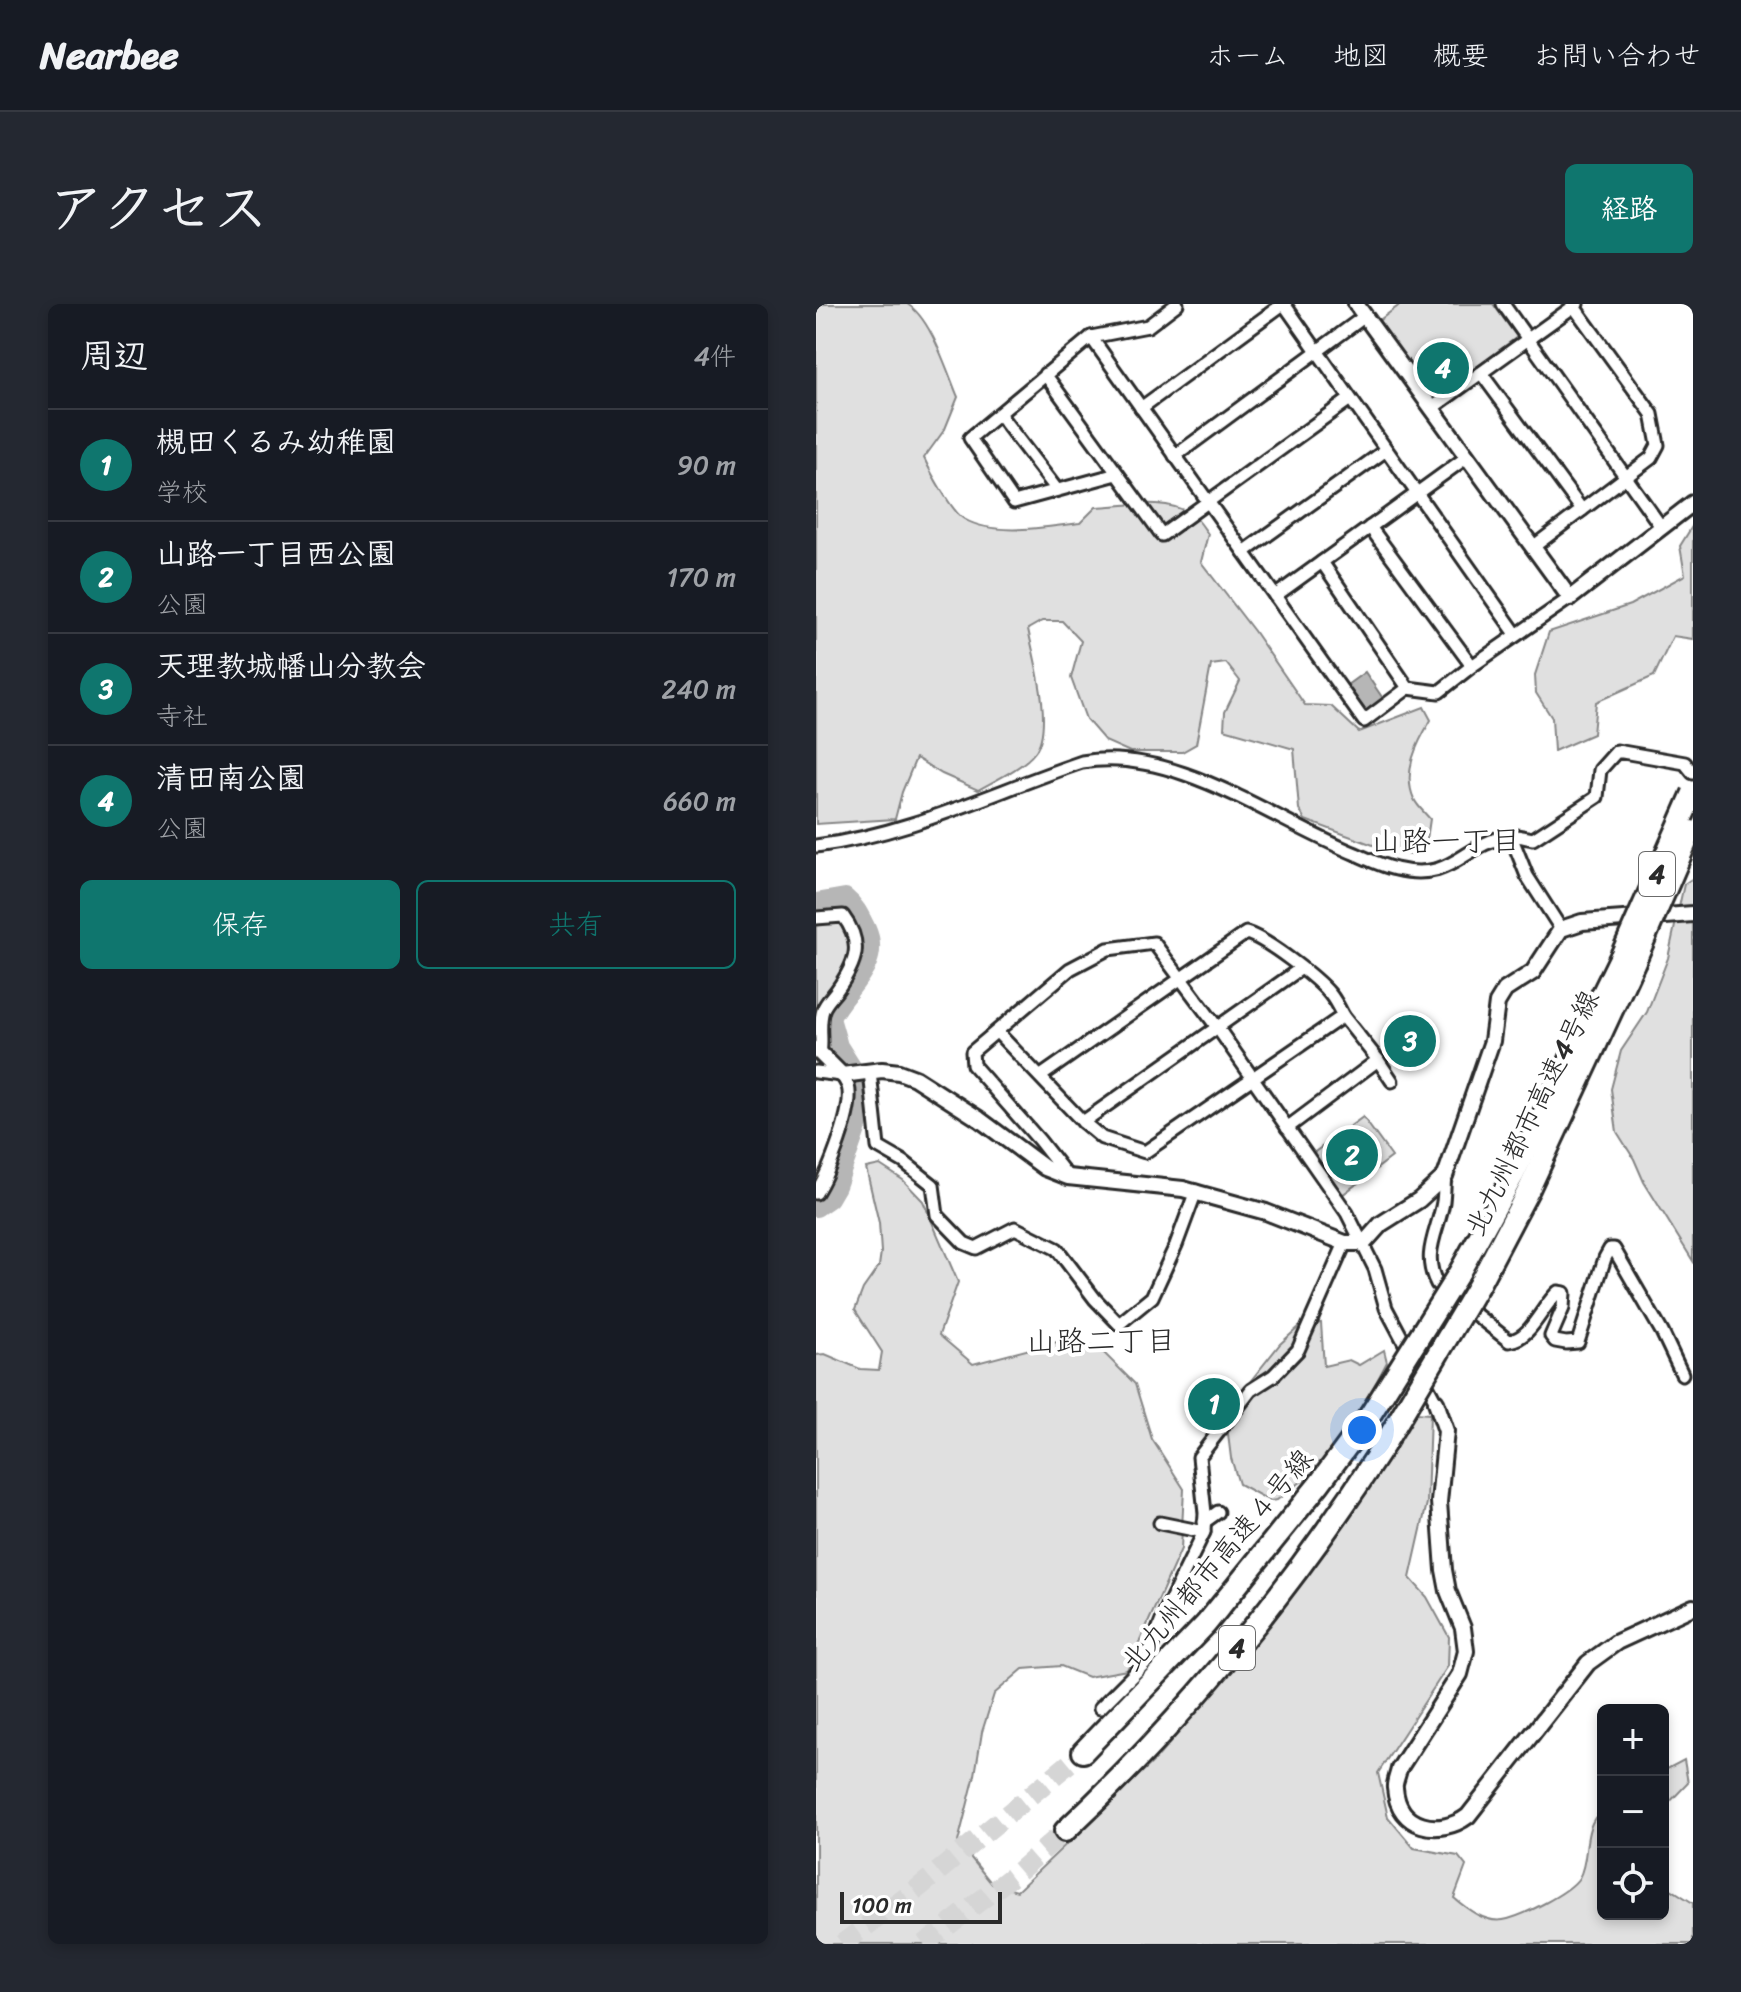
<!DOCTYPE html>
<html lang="ja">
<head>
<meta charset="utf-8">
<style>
	:root { --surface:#171b24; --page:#242831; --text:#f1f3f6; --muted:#9ea1a6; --line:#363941; --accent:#0f766e }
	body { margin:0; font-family:Sriracha,"Klee One",sans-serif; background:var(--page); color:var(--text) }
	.controls { position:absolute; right:24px; bottom:24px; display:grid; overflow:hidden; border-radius:12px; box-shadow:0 4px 12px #0003 }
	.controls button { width:72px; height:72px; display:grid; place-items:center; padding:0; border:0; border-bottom:2px solid var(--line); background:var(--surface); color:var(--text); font:40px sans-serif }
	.scale { position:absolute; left:24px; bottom:20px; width:162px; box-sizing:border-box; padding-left:8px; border:4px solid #2b2b2b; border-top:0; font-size:22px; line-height:28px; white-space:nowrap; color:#2b2b2b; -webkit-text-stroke:6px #fff; paint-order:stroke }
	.you { position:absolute; left:546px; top:1126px; width:28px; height:28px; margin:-20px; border:6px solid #fff; border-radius:50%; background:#1a73e8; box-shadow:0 0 0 12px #1a73e833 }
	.badge { display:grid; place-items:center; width:52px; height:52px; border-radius:50%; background:var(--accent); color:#fff; font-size:26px; font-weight:700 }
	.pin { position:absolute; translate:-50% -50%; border:4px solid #fff; box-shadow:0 2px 8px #0006 }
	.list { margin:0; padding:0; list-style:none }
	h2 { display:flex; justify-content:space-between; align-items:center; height:104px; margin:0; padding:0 32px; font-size:34px }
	h2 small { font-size:26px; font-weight:400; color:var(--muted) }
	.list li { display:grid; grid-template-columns:52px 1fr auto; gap:24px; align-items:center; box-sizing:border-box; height:112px; padding:0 32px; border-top:2px solid var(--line) }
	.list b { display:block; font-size:30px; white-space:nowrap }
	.list p { margin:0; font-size:26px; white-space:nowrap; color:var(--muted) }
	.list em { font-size:26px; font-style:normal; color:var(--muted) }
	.actions { display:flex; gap:16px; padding:24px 32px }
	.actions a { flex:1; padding:18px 0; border:2px solid var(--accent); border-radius:12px; text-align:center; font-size:28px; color:var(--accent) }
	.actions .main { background:var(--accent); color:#fff }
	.icon { flex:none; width:44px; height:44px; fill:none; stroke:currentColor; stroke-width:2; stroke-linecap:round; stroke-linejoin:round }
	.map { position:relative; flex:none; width:877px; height:1640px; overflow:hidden; border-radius:12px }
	header { display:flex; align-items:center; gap:48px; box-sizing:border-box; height:112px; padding:0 40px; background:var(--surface); border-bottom:2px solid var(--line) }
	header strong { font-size:38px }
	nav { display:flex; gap:44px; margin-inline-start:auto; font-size:28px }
	.intro { display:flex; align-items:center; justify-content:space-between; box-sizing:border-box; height:192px; padding:0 48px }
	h1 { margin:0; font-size:56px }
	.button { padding:20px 36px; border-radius:12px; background:var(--accent); color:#fff; font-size:28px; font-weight:700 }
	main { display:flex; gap:48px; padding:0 48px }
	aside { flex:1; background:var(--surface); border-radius:12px; box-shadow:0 4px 12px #0003 }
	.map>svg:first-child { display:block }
	.green { fill:#e0e0e0; stroke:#868686; stroke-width:2 }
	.water { fill:#b6b6b6; stroke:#7e7e7e; stroke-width:2 }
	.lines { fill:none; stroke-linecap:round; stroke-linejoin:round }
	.river { stroke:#b6b6b6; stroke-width:20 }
	.motorway-tunnel { stroke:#d5d5d5; stroke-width:20; stroke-dasharray:20 10; stroke-linecap:butt }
	.minor-casing { stroke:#2b2b2b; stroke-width:17 }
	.tertiary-casing { stroke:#2b2b2b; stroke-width:20 }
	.motorway-casing { stroke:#2b2b2b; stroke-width:26 }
	.minor { stroke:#fff; stroke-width:11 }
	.tertiary { stroke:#fff; stroke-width:14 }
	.motorway { stroke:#fff; stroke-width:20 }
	.motorway-bridge-casing { stroke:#2b2b2b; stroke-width:26; stroke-linecap:butt }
	.motorway-bridge { stroke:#fff; stroke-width:20 }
	.labels { text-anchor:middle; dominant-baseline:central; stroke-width:8; stroke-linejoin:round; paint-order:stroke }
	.shield { fill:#fff; stroke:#6b6b6b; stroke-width:2 }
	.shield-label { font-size:26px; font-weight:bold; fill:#2b2b2b }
	.street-label { font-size:28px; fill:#2b2b2b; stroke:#fff }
	.neighbourhood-label { font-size:30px; fill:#2b2b2b; stroke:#fff }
</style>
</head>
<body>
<header>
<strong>Nearbee</strong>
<nav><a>ホーム</a><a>地図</a><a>概要</a><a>お問い合わせ</a></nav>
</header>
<div class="intro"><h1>アクセス</h1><a class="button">経路</a></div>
<main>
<aside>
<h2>周辺<small>4件</small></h2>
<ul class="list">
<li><span class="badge">1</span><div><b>槻田くるみ幼稚園</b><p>学校</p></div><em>90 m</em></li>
<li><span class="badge">2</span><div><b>山路一丁目西公園</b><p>公園</p></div><em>170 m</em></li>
<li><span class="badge">3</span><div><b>天理教城幡山分教会</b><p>寺社</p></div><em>240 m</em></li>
<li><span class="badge">4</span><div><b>清田南公園</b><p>公園</p></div><em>660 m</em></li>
</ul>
<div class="actions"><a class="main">保存</a><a>共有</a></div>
</aside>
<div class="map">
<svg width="877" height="1640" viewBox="0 0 877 1640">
	<rect width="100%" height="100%" fill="#fff"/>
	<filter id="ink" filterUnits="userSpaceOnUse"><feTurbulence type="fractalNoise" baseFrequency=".0125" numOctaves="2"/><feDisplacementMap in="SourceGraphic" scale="16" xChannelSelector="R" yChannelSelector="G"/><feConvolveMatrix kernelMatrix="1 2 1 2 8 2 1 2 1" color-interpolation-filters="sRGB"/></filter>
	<g filter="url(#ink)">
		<!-- green -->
		<g class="green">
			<path d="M0,0H91C115,14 131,67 142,93L129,125L108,154C114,167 136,208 148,215C179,233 230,223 264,219L280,203C310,202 349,193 375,210C382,214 387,223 392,230L385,258L438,327L489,401L515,402L543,428L608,403L615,416C601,439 586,468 598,495C601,502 609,509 614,515L610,542L597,551L579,549L489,516L483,505L478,445L408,425L409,408L424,377L410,359L395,361L380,440L366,448H314L289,437L270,415L255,374L265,337L246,317H226L212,325C218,354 238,423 219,448C208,463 178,477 162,486L126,470L100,454L86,488L79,515L0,520Z"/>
			<polygon points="585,0 677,0 701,33 617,95 561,18"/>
			<polygon points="877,221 877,335 857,332 838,372 780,398 777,430 738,447 736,414 720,389 719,371 733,328 814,301 869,271 864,242"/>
			<polygon points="877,574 877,957 828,878 818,855 801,828 795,785 805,747 831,708 852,654 868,580"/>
			<polygon points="23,616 31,623 36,649 0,738 0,618"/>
			<polygon points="547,813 576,853 526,891 496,850"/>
			<path d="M64,861L87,876L107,897L142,978L123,1031L157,1060L256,1034L287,1048L319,1080L336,1135L368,1185L365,1245L311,1366L272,1373L245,1362L207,1365L178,1390L166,1428L159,1471L142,1538L176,1580L201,1587L340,1455L451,1326L531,1218L599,1109L614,1110L611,1199L594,1274L611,1293L633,1333L632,1362L562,1469L572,1513L598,1544L642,1552L650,1562L638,1594C651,1605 669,1619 687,1616C705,1613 753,1589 763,1574C775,1553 764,1524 787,1505V1610H847V1580L877,1599V1640H0V1051L9,1050L44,1065L63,1066L66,1048L39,1006L47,985L63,962L65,948L63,919L50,864Z"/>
			<polygon points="505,1019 508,1062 533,1056 543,1061 568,1046 571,1058 549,1099 498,1168 461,1196 454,1197 423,1180 415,1154 411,1122 427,1099 433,1079 464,1040 483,1023"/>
			<polygon points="868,1456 872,1479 847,1505 847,1467"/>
		</g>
		<!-- water -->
		<polygon class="water" points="549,368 568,396 550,409 531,381"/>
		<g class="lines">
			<!-- river -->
			<path class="river" d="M0,599L29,594C40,603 44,613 50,625C67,662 28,684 14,714L22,742L46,780L43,817L20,882L13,894L0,903"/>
			<!-- motorway-tunnel -->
			<g class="motorway-tunnel">
				<polyline points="26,1640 101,1585 267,1448"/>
				<polyline points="108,1640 203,1567 249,1527"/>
			</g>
			<defs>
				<g id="minor">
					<polyline points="468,0 700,330"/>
					<polyline points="687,0 846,224"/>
					<polyline points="275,33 548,417 592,384"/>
					<polyline points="665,69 766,206"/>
					<polyline points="229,70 346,231 534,95"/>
					<polyline points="325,104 467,0"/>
					<polyline points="616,104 761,0"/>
					<polyline points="183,110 241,186"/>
					<polyline points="359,152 549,12"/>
					<polyline points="301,170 198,198 154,134 275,33 332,22 361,0"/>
					<polyline points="554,223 656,362"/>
					<polyline points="717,243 835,154 842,141 836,110 756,0"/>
					<polyline points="428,248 570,146"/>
					<polyline points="506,258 592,384 623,388 656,362 754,294"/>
					<polyline points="459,292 651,153"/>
					<polyline points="695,532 711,572 745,625"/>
					<path d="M0,542C94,530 177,488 266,458C360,442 456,516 540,550C553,556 566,562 580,565C638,579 646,540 693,532C701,531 710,534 717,535L781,493L784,466L801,447L869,459L877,469"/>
					<path d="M0,614L27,612C48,640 40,659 21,686C16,693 10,698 7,706C2,721 7,735 4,750"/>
					<path d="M181,728L267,818L286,834L329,848L527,712C523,704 519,696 514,690C500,673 449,634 430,629L225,772"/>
					<polyline points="562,756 576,777"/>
					<path d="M0,768L26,771C28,775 30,778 32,782C39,804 12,870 0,889"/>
					<polyline points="54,768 62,843 88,858 117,881 121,911 148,939 160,944 199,924 241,945 279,995 303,1020 336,993 360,941 380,887"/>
					<polyline points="267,818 484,665"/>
					<polyline points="471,824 562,756 527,712"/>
					<path d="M629,872C628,880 628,889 627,898C622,928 605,950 621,980L693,1037C715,1035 726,1002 742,988L748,989L747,1004L735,1032L739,1037L750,1039L762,1038L789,954L794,945H798L846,1028L866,1070"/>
					<polyline points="252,873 223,836 157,761 156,748 254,665 292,645 338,639 401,723 531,909 559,965 570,1004 620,1098"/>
					<polyline points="388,1218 402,1208"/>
					<polyline points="344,1219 388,1228 389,1209 383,1153 435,1086 457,1072 482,1046 529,939"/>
					<polyline points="284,1404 329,1359 350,1306 388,1228"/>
				</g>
				<g id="tertiary">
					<polyline points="540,0 754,294 877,199"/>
					<polyline points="0,745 26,771 66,766 83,768 99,774 163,815 229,864 252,873 367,885 450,908 529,939 548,939 565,920 603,896 629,872 676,737 681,699 689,686 717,668 745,625 766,618 877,610"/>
					<path d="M620,1098L630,1127L623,1198L628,1266L632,1287L647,1324L650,1347L644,1370L583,1465C582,1471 578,1479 579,1484C582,1525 624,1533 652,1512L772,1359L801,1338L877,1303"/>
				</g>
				<g id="motorway">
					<polyline points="643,969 697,872 805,652"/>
					<polyline points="662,982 713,885 818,659"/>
					<polyline points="267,1448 390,1320 503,1180 554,1111"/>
					<path d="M249,1527C372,1412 477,1283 568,1141"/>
				</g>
			</defs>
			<!-- minor casing -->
			<use href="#minor" class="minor-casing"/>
			<!-- tertiary casing -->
			<use href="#tertiary" class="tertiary-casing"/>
			<!-- motorway casing -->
			<use href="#motorway" class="motorway-casing"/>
			<!-- minor -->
			<use href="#minor" class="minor"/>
			<!-- tertiary -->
			<use href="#tertiary" class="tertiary"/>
			<!-- motorway -->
			<use href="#motorway" class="motorway"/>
			<defs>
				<g id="motorway-bridge">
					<polyline points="805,652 877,489"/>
					<polyline points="818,659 875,527"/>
					<polyline points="554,1111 643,969"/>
					<polyline points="568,1141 662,982"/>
				</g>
			</defs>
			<!-- motorway-bridge casing -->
			<use href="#motorway-bridge" class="motorway-bridge-casing"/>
			<!-- motorway-bridge -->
			<use href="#motorway-bridge" class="motorway-bridge"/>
		</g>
	</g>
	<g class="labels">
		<!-- shield labels -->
		<g class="shield">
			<rect x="823" y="548" width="36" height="44" rx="6"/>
			<rect x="403" y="1322" width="36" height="44" rx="6"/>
		</g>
		<g class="shield-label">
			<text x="841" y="570">4</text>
			<text x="421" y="1344">4</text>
		</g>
		<!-- street labels -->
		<g class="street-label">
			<text transform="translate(716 809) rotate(-64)">北九州都市高速4号線</text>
			<text transform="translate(401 1256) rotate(-50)">北九州都市高速４号線</text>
		</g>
		<!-- neighbourhood labels -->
		<g class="neighbourhood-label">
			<text x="630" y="537">山路一丁目</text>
			<text x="285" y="1037">山路二丁目</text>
		</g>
	</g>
</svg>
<div class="controls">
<button>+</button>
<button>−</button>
<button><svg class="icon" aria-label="locate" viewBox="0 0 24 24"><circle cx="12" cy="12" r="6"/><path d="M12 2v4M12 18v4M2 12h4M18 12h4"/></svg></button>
</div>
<div class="scale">100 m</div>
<div class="you"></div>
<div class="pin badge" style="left:398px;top:1100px">1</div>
<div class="pin badge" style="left:536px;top:851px">2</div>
<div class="pin badge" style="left:594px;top:737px">3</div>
<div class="pin badge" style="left:627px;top:64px">4</div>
</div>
</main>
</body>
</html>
